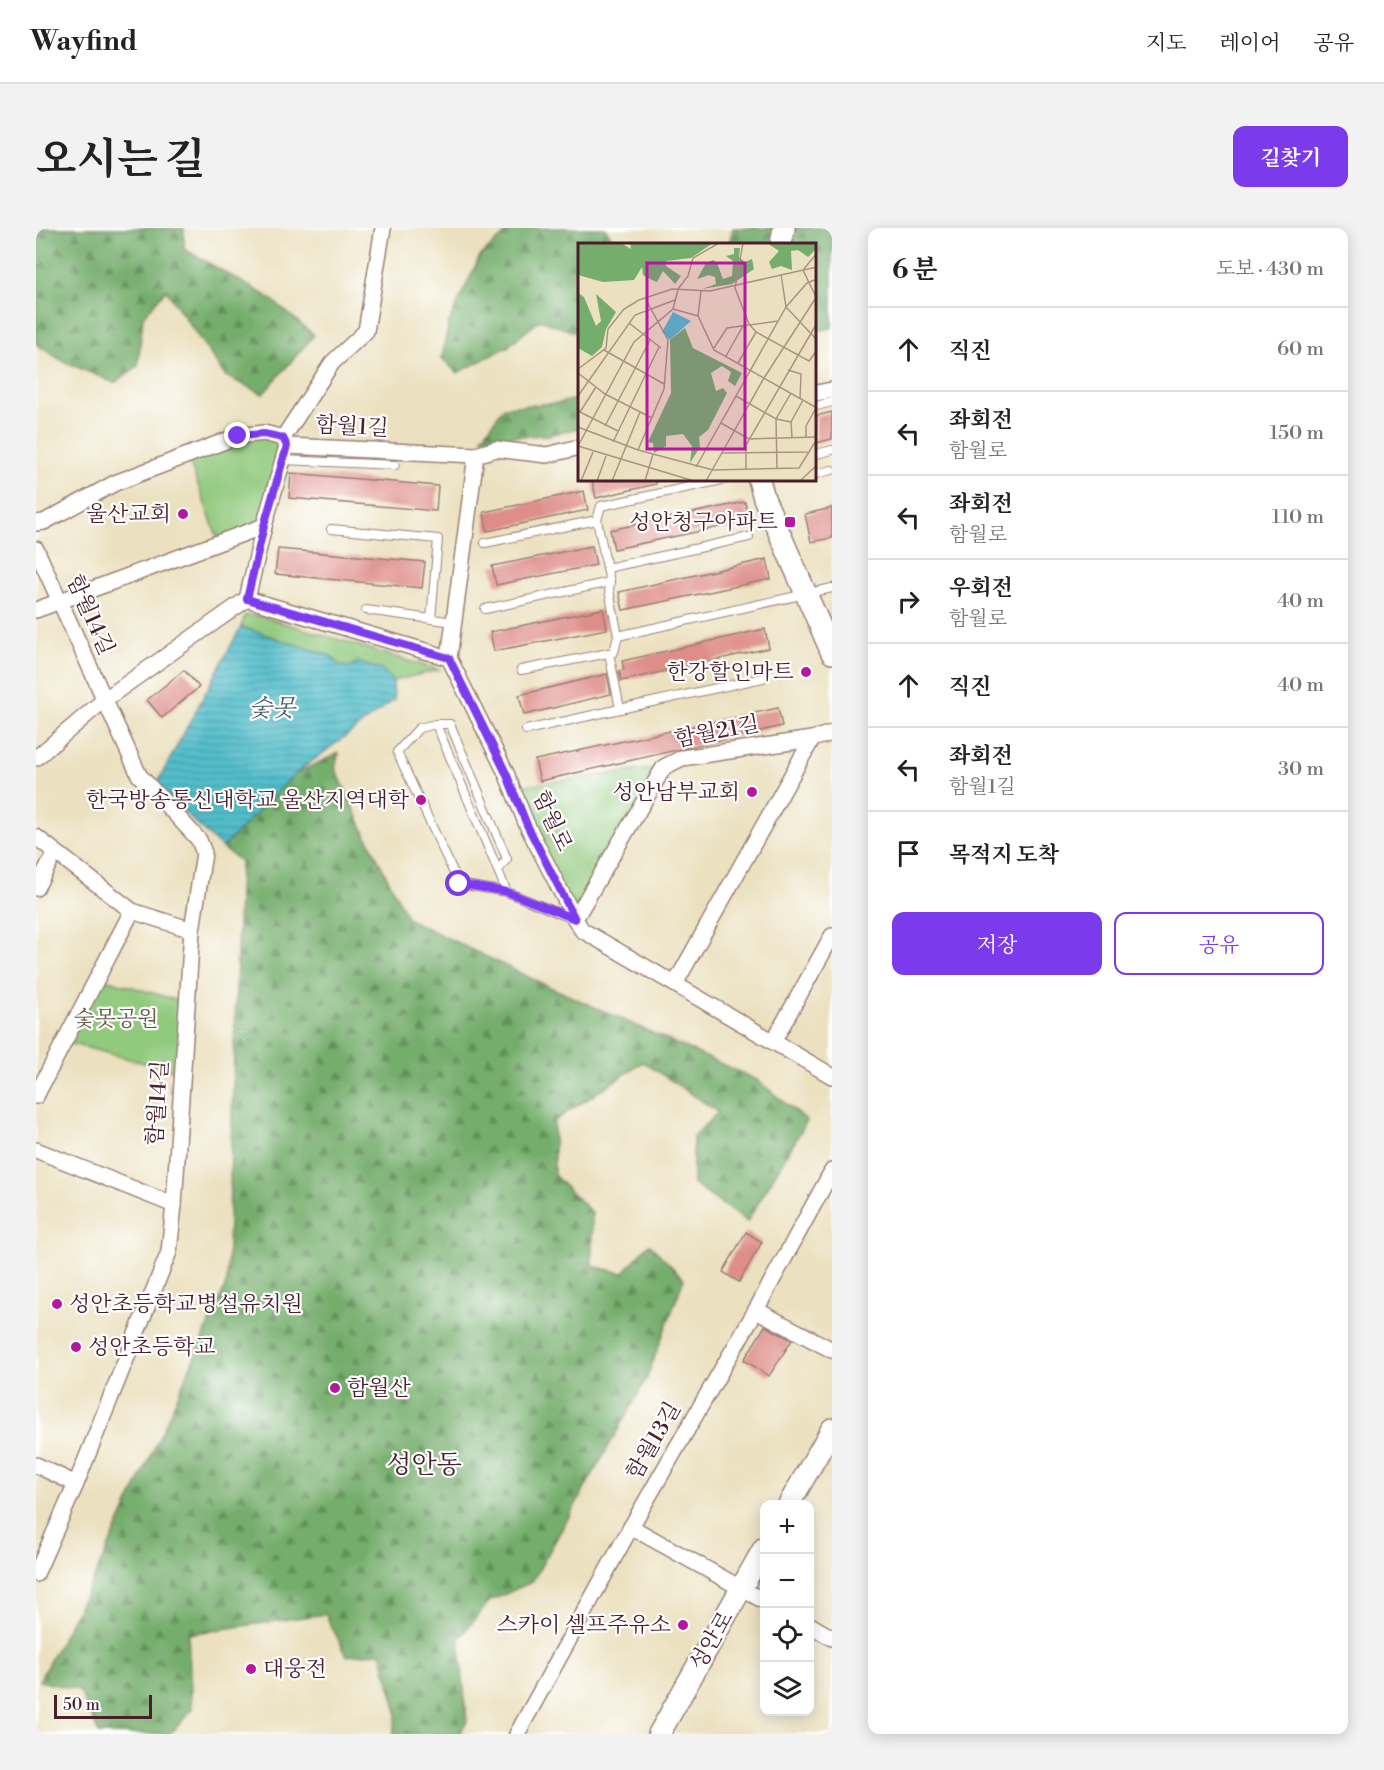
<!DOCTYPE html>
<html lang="ko">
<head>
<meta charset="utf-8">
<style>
	:root { --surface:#fff; --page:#f2f2f2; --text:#222; --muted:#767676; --line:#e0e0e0; --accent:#7c3aed }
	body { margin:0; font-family:"Libre Bodoni","Noto Serif KR",serif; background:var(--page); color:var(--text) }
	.controls { position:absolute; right:18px; bottom:18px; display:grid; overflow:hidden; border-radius:12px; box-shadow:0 3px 15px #0003 }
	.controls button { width:54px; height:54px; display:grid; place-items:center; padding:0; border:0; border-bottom:2px solid var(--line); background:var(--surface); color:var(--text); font:30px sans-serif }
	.scale { position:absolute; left:18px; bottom:15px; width:98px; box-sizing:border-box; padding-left:6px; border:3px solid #4a1f2b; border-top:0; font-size:16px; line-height:21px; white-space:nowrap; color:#4a1f2b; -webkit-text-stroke:4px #fff; paint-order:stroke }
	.stop { position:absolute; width:18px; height:18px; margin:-14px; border:4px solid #7c3aed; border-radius:50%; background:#fff }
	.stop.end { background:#7c3aed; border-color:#fff; box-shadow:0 2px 6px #0008 }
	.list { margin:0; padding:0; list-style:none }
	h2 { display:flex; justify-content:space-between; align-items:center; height:78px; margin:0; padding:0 24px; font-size:26px }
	h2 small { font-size:20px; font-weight:400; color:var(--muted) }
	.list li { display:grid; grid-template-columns:39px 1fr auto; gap:18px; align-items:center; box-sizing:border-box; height:84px; padding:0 24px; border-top:2px solid var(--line) }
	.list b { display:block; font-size:22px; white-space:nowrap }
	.list p { margin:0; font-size:20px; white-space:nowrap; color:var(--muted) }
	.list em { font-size:20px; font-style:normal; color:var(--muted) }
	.actions { display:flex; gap:12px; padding:18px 24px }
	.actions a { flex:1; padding:14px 0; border:2px solid var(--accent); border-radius:12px; text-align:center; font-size:21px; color:var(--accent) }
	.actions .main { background:var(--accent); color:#fff }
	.icon { flex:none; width:33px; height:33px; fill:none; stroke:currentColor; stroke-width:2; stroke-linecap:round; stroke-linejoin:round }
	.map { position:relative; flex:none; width:796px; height:1506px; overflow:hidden; border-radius:12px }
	header { display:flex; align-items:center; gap:36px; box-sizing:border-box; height:84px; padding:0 30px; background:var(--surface); border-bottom:2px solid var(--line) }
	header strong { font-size:28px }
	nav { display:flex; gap:33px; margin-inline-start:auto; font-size:21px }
	.intro { display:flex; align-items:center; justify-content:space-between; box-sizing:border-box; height:144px; padding:0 36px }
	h1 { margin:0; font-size:42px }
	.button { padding:15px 27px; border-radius:12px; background:var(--accent); color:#fff; font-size:21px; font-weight:700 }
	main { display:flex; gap:36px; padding:0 36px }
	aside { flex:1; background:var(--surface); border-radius:12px; box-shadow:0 3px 15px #0003 }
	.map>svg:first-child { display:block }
	.forest { fill:url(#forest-firs); stroke:#5f664c; stroke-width:1.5 }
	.park { fill:#91c97d; stroke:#6e7454; stroke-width:1.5 }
	.water { fill:url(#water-rules); stroke:#4e6e7b; stroke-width:1.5 }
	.building { fill:#de8d89 }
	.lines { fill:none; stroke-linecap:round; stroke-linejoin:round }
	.lane-casing { stroke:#9a8076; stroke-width:10 }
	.street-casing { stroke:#9a8076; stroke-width:18 }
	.secondary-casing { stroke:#9a8076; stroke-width:24 }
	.lane { stroke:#fff; stroke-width:8 }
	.street { stroke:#fff; stroke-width:15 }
	.secondary { stroke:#fff; stroke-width:21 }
	.route { stroke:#7c3aed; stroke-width:8 }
	.poi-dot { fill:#b5179e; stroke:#fff; stroke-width:2 }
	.labels { text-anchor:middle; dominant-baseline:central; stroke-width:4.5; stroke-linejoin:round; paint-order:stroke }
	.street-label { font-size:22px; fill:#4a1f2b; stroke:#fff }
	.poi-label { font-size:22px; fill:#4a1f2b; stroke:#fff; text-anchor:end }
	.park-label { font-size:22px; fill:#635a48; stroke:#fff }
	.water-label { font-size:24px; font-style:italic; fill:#4d5f6b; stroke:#fff }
	.quarter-label { font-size:26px; fill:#4a1f2b; stroke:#fff }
	.inset-road { fill:none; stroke:#ab9384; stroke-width:1.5 }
	.view { fill:#b5179e; fill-opacity:0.15; stroke:#b5179e; stroke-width:3 }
	.inset-edge { fill:none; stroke:#4a1f2b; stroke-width:3 }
</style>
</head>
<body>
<header>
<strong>Wayfind</strong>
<nav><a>지도</a><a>레이어</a><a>공유</a></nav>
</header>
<div class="intro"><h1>오시는 길</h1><a class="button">길찾기</a></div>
<main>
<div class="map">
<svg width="796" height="1506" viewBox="0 0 796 1506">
	<defs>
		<pattern id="forest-firs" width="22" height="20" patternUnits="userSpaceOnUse" patternTransform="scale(1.5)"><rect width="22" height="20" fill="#74ad6c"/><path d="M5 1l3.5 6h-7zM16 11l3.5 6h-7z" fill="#618c59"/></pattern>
		<pattern id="water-rules" width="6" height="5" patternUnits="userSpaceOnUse" patternTransform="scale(1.5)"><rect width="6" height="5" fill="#52becb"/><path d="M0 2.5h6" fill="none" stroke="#469aa5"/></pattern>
	</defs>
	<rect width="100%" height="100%" fill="#fff"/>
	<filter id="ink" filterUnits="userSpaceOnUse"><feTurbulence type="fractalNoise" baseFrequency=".0167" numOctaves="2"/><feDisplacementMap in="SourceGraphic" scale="12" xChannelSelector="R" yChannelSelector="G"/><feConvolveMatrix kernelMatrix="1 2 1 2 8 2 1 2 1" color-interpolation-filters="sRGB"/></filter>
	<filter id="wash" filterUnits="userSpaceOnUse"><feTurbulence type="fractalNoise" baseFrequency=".008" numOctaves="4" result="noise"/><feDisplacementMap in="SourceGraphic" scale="24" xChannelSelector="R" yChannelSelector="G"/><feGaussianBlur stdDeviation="1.35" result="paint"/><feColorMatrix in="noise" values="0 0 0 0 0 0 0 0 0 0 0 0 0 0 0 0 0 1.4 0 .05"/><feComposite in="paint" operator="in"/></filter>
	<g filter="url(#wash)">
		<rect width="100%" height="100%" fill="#ebe1c0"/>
		<!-- forest -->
		<g class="forest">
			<polygon points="0,0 148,0 148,21 234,70 278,107 227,166 189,148 130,62 107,89 102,138 78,155 25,132 0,116"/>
			<polygon points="476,0 569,0 580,16 544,16 544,106 504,92 471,119 421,145 406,130 413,94 444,28"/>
			<polygon points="697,0 796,0 796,100 780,103 780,16 693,16"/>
			<polygon points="544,170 544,200 513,207 446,210 468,179 523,175"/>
			<polygon points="303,525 299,539 329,605 372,691 505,755 721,852 771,893 711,994 657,956 657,909 682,884 607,834 518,893 518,947 556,985 556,1038 587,1045 613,1016 648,1051 610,1152 496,1354 454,1373 423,1410 431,1493 423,1506 357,1506 361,1484 345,1424 311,1428 289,1386 152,1406 156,1482 134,1506 62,1506 62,1503 43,1462 3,1453 59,1348 128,1199 191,1054 204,633 186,620 259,546"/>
		</g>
		<!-- park -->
		<g class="park">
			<polygon points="202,208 247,210 228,298 183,314 151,227"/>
			<polygon points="209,387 228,389 403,442 357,453 346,442 304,438 295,428 205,399"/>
			<polygon points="628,539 539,691 476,559"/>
			<polygon points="62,749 151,775 147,845 28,814"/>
		</g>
		<!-- water -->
		<polygon class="water" points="205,399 295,428 304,438 314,439 322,434 346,442 357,453 358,472 259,546 186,620 120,557"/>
		<g id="blocks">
			<!-- building -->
			<g class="building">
				<polygon points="796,184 796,211 780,215 780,188"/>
				<polygon points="255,245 402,258 400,283 253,270"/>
				<polygon points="556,252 619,252 620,256 560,270"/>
				<polygon points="548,263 552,282 451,303 448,284"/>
				<polygon points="709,274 713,293 578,321 574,302"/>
				<polygon points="796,280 796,310 775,314 769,286"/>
				<polygon points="556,318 560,337 460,357 456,338"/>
				<polygon points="242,321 389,334 386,360 239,346"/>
				<polygon points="731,331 735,351 587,382 583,364"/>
				<polygon points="567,381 571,401 458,423 454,404"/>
				<polygon points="729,401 733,420 585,453 583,443 588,442 586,433"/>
				<polygon points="148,442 163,459 126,490 111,472"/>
				<polygon points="571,446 575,466 488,487 483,467"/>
				<polygon points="742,480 746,498 504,553 499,532"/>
				<polygon points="710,1004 726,1014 703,1054 687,1044"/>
				<polygon points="729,1098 756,1112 733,1148 708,1132"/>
			</g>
		</g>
	</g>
	<g filter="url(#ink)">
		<use href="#blocks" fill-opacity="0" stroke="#9a8076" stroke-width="1.5"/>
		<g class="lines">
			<defs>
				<g id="lane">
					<polyline points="780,178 796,174"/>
					<polyline points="780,226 796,222"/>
					<polyline points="247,232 359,237"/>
					<polyline points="780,246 796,242"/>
					<polyline points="686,252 565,278 561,292 571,340 713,309"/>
					<polyline points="295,301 402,311 395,391"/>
					<polyline points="449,315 561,292"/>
					<polyline points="571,340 574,354 573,362 582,408 796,360"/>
					<polyline points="449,381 574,354"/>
					<polyline points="330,382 418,394"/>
					<polyline points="573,425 584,481 727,450"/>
					<polyline points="485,442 578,424 582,408"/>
					<polyline points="400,496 414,496 471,631 462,642"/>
					<polyline points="490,502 584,481"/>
					<polyline points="471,664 400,496 383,500 361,524 423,656 471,664 537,691"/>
				</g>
				<g id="street">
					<polyline points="780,165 796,162"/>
					<polyline points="247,210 296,135 330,103 347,0"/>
					<polyline points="251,218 440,227 460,221 511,227 544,219"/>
					<polyline points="0,295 8,294 79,255 202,208 228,205 247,210 251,218"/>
					<polyline points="0,321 103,547 163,612 168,625 156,702 138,977 133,1024 40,1256 0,1346"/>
					<polyline points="211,371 413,430 470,545 491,597 539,691 546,702 796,848"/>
					<polyline points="0,382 228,298"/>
					<polyline points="413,430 440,227"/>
					<polyline points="0,530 68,472 211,371 228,298 251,218"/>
					<polyline points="0,609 96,683 156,702"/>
					<polyline points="0,660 19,625"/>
					<polyline points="539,691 628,539 646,530 776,511 796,505"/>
					<polyline points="639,756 776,511"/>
					<polyline points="737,814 796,708"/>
					<polyline points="0,868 96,683"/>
					<polyline points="0,922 138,977"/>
					<polyline points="720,1082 796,1122"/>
					<polyline points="0,1237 40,1256"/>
					<polyline points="595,1299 728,1373"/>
					<polyline points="774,1397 796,1410"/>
					<polyline points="481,1506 595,1299 720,1082 796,943"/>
				</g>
				<g id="secondary">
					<polyline points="745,16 748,0"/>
					<polyline points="723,252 728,270 796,425"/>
					<polyline points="753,1276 796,1201"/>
					<polyline points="623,1506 728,1320"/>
				</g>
			</defs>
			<!-- lane casing -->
			<use href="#lane" class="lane-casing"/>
			<!-- street casing -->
			<use href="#street" class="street-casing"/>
			<!-- secondary casing -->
			<use href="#secondary" class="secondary-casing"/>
			<!-- lane -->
			<use href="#lane" class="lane"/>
			<!-- street -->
			<use href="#street" class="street"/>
			<!-- secondary -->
			<use href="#secondary" class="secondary"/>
		</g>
	</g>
	<g class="lines" filter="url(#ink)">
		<!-- route -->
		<polyline class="route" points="202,208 228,206 247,210 251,218 228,298 211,371 413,430 470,545 491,597 539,691 471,664 423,656"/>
	</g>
	<!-- markers -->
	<g class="poi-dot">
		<circle cx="147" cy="286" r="6"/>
		<rect x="748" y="288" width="12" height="12" rx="3"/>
		<circle cx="770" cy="444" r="6"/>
		<circle cx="716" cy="564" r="6"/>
		<circle cx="385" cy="572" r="6"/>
		<circle cx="21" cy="1076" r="6"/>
		<circle cx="40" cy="1119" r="6"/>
		<circle cx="299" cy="1160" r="6"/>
		<circle cx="647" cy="1397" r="6"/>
		<circle cx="215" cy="1441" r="6"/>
	</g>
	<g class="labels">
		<!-- street labels -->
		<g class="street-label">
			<text transform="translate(316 199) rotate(3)">함월1길</text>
			<text transform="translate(54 387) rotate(66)">함월14길</text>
			<text transform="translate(681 504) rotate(-11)">함월21길</text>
			<text transform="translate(516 593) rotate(65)">함월로</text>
			<text transform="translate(122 875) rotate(-86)">함월14길</text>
			<text transform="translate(618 1213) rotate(-60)">함월13길</text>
			<text transform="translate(676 1413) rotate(-60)">성안로</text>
		</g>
		<!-- poi labels -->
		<g class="poi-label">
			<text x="135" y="286">울산교회</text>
			<text x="742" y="294">성안청구아파트</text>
			<text x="758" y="444">한강할인마트</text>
			<text x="704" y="564">성안남부교회</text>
			<text x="373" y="572">한국방송통신대학교 울산지역대학</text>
			<text x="33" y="1076" text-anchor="start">성안초등학교병설유치원</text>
			<text x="52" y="1119" text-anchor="start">성안초등학교</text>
			<text x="311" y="1160" text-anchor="start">함월산</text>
			<text x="635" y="1397">스카이 셀프주유소</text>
			<text x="227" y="1441" text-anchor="start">대웅전</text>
		</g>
		<!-- park labels -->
		<g class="park-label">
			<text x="80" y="791">숯못공원</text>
		</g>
		<!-- water labels -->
		<g class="water-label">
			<text x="236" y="481">숯못</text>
		</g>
		<!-- quarter labels -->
		<g class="quarter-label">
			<text x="388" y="1237">성안동</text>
		</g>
	</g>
	<!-- overview -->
	<g transform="translate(542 15)">
		<rect width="238" height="238" fill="#ebe1c0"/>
		<path d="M0,0H43L53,6L52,0H135L113,15L88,18V23L103,33L97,41L85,28L79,39L72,36L65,32L64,24L56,37L25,39L0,32ZM189,0H238V6L230,14L220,7L213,8L214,27L203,23L194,26L191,19L201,8ZM156,5H162L161,14L167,19L174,16L176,26L154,41L124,46L138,41L137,34L131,32L119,36L128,20L135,17L139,20L145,36L154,33L155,18L148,13L156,11ZM0,50L6,54L18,83L23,78L18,51L38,69L28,86L24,104L14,113L0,105ZM107,85L115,105L164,130L157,143L150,138L153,129L144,123L133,130L138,148L145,145L149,150L130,187L121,194L122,204L112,220L114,203L105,191L88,193V203L76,210L75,200L70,199L93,150L92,97Z" fill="#74ad6c"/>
		<path d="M95,69L113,78L92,97L84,89Z" fill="#52becb"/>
		<path class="inset-road" d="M165,0L157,45L171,81L178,89L231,118L239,107M239,10L225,27L239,56M203,31L208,64L239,97M100,46L110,33L115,15L141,0M95,66L120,73L136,107L239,165M120,73L123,48M51,80L83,105M136,105L149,85L200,78M26,107L86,141M148,113L165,83M160,120L178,89M0,126L28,105L30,86L46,66L61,57L94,46L132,48L239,24M210,127L223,131L222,156M0,130L27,151L74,175M0,153L57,72L97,57M158,153L198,176L213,179M0,168L40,188M2,169L18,144M143,180L171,196L239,194M27,183L72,97M0,184L60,207L135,227L221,225L239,196M214,195L213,179L225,157M228,195V183L238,165M35,199L81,104M0,203L56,99L95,66L100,47M0,203L116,238M60,207L86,146L90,97L68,57M144,210L232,209M118,224L208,64L229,40L239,36M199,225L198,176L213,150M168,226V202L239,80M3,238L15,209M19,238L28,213M34,238L62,169M67,238L75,211M128,238L186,135L239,53M222,238L239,222"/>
		<path class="view" d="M69,20H167V206H69Z"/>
		<rect width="238" height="238" class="inset-edge"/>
	</g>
</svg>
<div class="controls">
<button>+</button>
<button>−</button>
<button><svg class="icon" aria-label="locate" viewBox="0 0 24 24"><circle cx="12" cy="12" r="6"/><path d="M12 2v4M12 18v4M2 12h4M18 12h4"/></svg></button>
<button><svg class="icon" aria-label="layers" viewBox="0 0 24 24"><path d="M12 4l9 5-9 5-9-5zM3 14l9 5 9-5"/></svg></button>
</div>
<div class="scale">50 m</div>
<div class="stop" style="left:423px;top:656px"></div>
<div class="stop end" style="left:202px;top:208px"></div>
</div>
<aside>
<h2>6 분<small>도보 · 430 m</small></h2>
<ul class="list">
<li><svg class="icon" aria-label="ahead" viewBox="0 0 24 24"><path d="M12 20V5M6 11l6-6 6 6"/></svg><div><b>직진</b></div><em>60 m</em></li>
<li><svg class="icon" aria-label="left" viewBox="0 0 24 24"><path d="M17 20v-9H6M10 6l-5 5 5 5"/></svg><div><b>좌회전</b><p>함월로</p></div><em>150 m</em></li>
<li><svg class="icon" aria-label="left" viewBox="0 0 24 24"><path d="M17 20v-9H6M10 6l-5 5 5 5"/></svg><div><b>좌회전</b><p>함월로</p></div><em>110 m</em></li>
<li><svg class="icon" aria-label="right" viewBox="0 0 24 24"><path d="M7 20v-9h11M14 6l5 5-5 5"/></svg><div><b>우회전</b><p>함월로</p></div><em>40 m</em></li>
<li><svg class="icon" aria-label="ahead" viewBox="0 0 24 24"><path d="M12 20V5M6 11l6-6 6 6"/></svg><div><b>직진</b></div><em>40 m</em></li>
<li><svg class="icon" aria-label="left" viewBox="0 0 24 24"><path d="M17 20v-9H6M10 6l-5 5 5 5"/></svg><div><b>좌회전</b><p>함월1길</p></div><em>30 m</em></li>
<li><svg class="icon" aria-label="arrive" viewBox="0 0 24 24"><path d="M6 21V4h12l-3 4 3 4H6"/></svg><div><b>목적지 도착</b></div></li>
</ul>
<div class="actions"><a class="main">저장</a><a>공유</a></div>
</aside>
</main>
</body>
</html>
